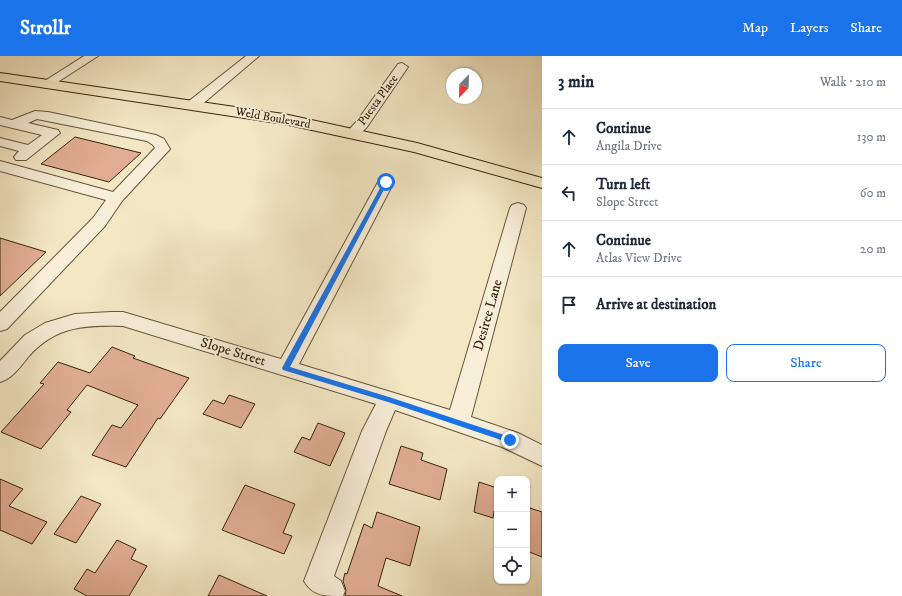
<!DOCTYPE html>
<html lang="en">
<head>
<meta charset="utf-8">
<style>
	:root { --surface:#fff; --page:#f6f6f7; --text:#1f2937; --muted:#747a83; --line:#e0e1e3; --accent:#1a73e8 }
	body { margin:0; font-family:"IM FELL DW Pica",serif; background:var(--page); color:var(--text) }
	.controls { position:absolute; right:12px; bottom:12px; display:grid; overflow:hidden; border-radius:8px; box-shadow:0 1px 3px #0004 }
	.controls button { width:36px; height:36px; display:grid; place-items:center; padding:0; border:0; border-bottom:1px solid var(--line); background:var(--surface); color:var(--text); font:20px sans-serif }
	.compass { position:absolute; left:446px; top:12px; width:36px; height:36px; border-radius:50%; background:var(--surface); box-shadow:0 1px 3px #0004; rotate:203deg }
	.stop { position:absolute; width:12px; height:12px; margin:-9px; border:3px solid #1a73e8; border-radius:50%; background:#fff }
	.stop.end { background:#1a73e8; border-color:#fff; box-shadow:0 1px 4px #0008 }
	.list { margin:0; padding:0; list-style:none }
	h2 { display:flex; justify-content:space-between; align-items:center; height:52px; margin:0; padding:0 16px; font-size:17px }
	h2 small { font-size:13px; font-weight:400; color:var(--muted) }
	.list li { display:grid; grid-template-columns:26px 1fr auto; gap:12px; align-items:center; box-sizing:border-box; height:56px; padding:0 16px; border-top:1px solid var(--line) }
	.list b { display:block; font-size:15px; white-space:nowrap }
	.list p { margin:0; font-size:13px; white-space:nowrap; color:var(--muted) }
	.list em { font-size:13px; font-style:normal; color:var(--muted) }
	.actions { display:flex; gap:8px; padding:12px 16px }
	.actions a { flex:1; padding:9px 0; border:1px solid var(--accent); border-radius:8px; text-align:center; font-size:14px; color:var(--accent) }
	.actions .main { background:var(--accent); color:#fff }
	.icon { flex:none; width:22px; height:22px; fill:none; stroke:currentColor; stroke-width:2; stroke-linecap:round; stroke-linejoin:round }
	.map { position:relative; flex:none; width:542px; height:540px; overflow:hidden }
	header { display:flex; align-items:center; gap:24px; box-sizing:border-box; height:56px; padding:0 20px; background:var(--accent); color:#fff }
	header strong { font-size:19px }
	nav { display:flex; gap:22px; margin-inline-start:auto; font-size:14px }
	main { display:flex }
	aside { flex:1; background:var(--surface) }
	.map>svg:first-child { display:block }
	.building { fill:#e1ae93; stroke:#37240a }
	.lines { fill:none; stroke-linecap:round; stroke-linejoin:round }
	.minor-casing { stroke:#665538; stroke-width:2 }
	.major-casing { stroke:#37240a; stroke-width:2 }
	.minor { fill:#f7efd9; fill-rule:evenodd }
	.major { fill:#f3e7c4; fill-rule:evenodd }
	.route { fill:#1a73e8 }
	.labels { text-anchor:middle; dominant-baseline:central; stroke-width:3.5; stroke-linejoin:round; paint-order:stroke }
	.far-street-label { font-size:12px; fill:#37240a; stroke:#f7efd9 }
	.street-label { font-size:14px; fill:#37240a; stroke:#f7efd9 }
</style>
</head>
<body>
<header>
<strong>Strollr</strong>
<nav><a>Map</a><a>Layers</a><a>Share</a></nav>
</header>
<main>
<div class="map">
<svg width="542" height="540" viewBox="0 0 542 540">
	<rect width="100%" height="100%" fill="#f3e7c4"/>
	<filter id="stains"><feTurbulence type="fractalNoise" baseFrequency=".005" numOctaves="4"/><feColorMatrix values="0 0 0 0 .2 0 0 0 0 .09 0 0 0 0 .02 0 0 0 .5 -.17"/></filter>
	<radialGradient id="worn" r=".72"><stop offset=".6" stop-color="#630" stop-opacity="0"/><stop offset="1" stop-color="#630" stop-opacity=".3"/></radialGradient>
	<!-- building -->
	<g class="building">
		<polygon points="75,81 141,97 109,126 41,108"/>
		<polygon points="0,182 46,196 0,240"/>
		<polygon points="112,291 135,300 133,302 189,322 160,363 158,362 126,411 92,399 112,369 121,372 138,349 87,329 67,354 71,356 41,393 1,376 44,328 40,327 58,306 90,317"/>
		<polygon points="229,339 255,348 241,372 203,358 213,344 224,348"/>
		<polygon points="318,367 345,377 330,410 294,396 302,381 310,384"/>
		<polygon points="401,390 423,397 421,404 447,413 440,444 389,428"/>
		<polygon points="0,423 23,433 9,450 47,466 32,488 0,474"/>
		<polygon points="479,426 497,432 497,455 494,455 493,462 474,456"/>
		<polygon points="245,429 295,448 283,477 292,480 284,498 222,474"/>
		<polygon points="81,440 101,448 76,487 54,478"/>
		<polygon points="530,452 542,456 542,501 527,495 527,471"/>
		<polygon points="377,456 420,471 410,510 386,502 378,530 402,540 345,540 346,534 343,525 345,517 347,518 364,468 372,472"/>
		<polygon points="117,484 136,493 131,503 147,510 129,540 87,540 74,533 87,513 95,517"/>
		<polygon points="219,519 267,540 208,540"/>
	</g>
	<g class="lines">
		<defs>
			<g id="minor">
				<polygon points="84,0 98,0 50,31 46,32 40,28"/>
				<polygon points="246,0 259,0 199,51 189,51 187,48 189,45"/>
				<polygon points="402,7 408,11 367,71 358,80 348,80 346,77 357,65 398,8"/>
				<polygon points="35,55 48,56 156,79 164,83 170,93 122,145 105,170 7,273 0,275 0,256 93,162 106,144 0,115 0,105 113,136 155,92 153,89 147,85 37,63 28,67 58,74 60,77 26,104 16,104 14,101 19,95 0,90 0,82 28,89 42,79 0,69 0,61 12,64"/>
				<path d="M386,121L392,123L394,126L299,308L450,354L510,152L512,149L518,147L524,149L526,152L471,361L518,377L542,389V410L502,391L395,354L386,375L334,520L341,525L345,535L343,540C324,540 313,540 304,525L362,375L376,348L123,270C85,269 56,270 29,300C21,310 13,322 0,326V305L25,279L45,267L75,258L111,256H123L281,303L378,126L380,123Z"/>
			</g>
			<polygon id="major" points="0,17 284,58 417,87 542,122 542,132 414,96 284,68 0,25"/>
		</defs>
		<!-- minor casing -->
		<use href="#minor" class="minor-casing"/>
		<!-- major casing -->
		<use href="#major" class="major-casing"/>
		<!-- minor -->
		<use href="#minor" class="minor"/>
		<!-- major -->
		<use href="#major" class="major"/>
	</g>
	<!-- route -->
	<polygon class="route" points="384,125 388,126 290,311 389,341 510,381 514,384 513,386 510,387 388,346 283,314 282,312"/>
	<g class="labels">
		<!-- far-street labels -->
		<g class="far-street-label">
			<text transform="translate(378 44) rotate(-54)">Puesta Place</text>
			<text transform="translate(273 62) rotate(10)">Weld Boulevard</text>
		</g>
		<!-- street labels -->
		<g class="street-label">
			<text transform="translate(488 259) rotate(-74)">Desiree Lane</text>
			<text transform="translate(233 296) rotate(17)">Slope Street</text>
		</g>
	</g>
	<rect width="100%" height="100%" filter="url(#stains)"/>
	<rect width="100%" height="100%" fill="url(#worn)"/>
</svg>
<div class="controls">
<button>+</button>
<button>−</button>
<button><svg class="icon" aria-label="locate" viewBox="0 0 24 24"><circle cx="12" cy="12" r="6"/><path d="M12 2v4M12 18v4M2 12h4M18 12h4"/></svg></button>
</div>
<svg class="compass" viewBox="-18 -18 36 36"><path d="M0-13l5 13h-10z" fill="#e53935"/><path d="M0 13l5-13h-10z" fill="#747a83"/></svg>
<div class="stop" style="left:386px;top:126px"></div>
<div class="stop end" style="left:510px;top:384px"></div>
</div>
<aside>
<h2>3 min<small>Walk · 210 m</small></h2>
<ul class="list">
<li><svg class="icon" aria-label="ahead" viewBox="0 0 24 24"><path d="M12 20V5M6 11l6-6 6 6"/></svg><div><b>Continue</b><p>Angila Drive</p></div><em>130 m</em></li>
<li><svg class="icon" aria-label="left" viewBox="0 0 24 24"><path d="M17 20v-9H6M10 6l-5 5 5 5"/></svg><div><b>Turn left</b><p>Slope Street</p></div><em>60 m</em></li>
<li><svg class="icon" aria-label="ahead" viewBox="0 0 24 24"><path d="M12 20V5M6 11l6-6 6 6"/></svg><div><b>Continue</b><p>Atlas View Drive</p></div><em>20 m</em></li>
<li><svg class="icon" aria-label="arrive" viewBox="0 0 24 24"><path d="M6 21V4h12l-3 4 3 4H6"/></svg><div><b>Arrive at destination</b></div></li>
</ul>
<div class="actions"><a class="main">Save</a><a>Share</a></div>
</aside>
</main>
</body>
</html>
